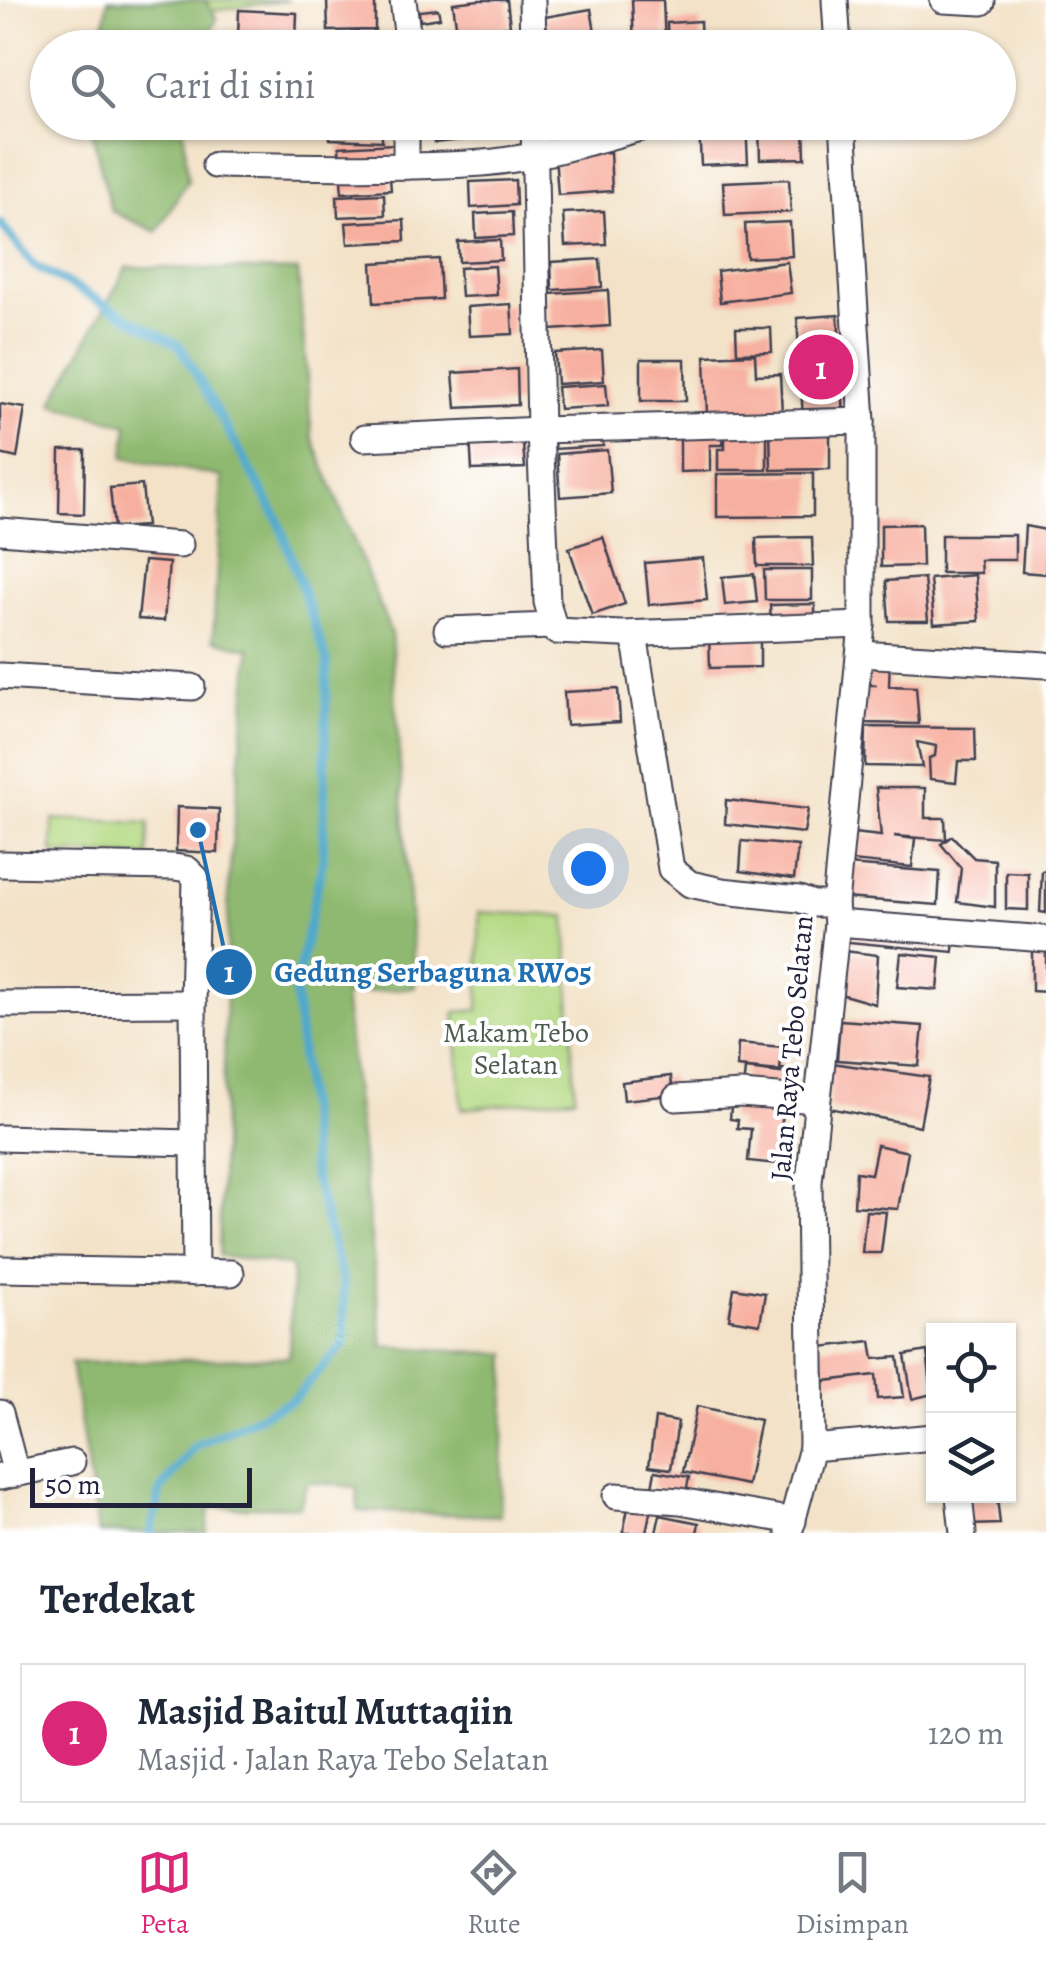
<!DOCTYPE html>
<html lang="id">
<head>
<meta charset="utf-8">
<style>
	:root { --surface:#fff; --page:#f6f6f7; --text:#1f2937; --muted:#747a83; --line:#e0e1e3; --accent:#db2777 }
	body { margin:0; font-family:Alegreya,serif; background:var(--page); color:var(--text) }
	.controls { position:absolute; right:30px; bottom:30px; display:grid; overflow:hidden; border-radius:0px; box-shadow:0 2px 8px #0004 }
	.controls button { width:90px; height:90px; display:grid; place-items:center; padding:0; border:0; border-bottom:2px solid var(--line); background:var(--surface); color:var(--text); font:50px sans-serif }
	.scale { position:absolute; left:30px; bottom:25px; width:222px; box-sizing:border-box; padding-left:10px; border:5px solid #22223b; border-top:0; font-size:28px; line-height:35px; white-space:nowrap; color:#22223b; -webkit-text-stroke:8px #fff; paint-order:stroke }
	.you { position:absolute; left:588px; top:868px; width:35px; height:35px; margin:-25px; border:8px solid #fff; border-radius:50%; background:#1a73e8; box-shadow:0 0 0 15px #1a73e833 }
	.badge { display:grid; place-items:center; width:65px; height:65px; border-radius:50%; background:var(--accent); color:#fff; font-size:32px; font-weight:700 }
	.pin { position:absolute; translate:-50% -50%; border:5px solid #fff; box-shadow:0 2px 10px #0006 }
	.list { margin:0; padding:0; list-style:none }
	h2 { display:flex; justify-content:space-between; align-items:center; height:130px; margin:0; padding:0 40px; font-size:42px }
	h2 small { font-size:32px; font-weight:400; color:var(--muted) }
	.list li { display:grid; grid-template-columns:65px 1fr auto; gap:30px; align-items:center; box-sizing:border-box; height:140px; margin:0 20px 20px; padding:0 20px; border:2px solid var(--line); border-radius:0px }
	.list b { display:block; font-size:38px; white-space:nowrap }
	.list p { margin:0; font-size:32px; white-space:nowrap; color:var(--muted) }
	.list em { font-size:32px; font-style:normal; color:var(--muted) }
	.icon { flex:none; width:55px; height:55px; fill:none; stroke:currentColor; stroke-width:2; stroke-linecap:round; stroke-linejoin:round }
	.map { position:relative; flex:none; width:1046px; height:1533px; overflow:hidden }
	.search { position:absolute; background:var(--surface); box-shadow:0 2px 8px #0004; left:30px; right:30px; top:30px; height:110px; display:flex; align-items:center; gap:25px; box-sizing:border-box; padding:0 35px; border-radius:55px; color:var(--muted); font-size:38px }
	.sheet { height:290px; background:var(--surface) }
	nav { display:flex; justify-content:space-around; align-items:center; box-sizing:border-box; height:140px; border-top:2px solid var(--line); background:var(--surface); font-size:28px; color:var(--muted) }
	nav a { display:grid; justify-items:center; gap:5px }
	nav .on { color:var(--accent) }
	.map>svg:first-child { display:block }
	.green { fill:#b4d982; stroke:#6b7e5e; stroke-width:2.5 }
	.forest { fill:#8fb970; stroke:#586e56; stroke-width:2.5 }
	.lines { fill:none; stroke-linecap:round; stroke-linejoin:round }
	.stream { stroke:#4fa9cc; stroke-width:9 }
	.building { fill:#f7af9f }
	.minor-casing { stroke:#413f50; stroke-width:29 }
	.minor { stroke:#fff; stroke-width:25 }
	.labels { text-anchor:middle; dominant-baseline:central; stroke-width:8; stroke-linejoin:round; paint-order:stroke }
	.park-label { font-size:28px; fill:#4e5950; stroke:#fff }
	.street-label { font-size:28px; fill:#22223b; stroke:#fff }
	.leader { fill:none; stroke:#1f6fb2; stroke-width:4 }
	.callout-dot { fill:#1f6fb2; stroke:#fff; stroke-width:4 }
	.mark-label { font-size:30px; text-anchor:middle; font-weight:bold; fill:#fff }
	.callout-label { font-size:30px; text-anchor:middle; font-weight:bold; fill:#1f6fb2; stroke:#fff; stroke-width:8; stroke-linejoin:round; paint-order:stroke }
</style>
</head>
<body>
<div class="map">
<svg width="1046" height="1533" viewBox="0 0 1046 1533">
	<rect width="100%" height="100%" fill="#fff"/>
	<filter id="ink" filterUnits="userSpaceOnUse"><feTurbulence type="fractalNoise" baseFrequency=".01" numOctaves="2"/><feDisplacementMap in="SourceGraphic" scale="20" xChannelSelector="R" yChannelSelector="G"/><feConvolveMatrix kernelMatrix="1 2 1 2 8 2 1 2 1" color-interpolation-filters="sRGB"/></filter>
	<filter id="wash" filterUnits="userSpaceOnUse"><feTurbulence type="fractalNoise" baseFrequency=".0048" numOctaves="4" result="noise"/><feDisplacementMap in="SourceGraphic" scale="40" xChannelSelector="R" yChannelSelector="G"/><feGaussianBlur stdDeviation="2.25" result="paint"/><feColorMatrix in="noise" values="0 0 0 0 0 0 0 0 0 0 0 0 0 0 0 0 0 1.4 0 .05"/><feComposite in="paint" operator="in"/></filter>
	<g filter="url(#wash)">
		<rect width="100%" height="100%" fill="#f3e2c7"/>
		<!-- green -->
		<g class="green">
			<polygon points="205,0 289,0 212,11"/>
			<polygon points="53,819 149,823 148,857 52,853"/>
			<polygon points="479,912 566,916 575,1097 462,1109 455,1012 479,1010"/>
		</g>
		<!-- forest -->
		<g class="forest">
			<polygon points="108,0 205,0 217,19 202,47 101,47"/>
			<polygon points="90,123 183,123 188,180 157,232 111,211"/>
			<polygon points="127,267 298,271 312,437 391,633 415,987 344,995 383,1346 507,1354 500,1516 358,1511 357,1487 307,1482 300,1506 209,1508 207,1533 98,1533 71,1363 289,1357 292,1266 219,1256 229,879 250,649 213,640 222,477 124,457 128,425 52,404"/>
		</g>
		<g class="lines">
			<!-- stream -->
			<polyline class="stream" points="0,223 34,265 180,346 278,519 327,661 323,860 295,989 313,1172 343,1283 345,1343 293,1400 195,1446 160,1491 151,1533"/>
		</g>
		<g id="blocks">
			<!-- building -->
			<g class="building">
				<polygon points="375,0 375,30 328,31 327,1"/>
				<polygon points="479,0 507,0 510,26 457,32 453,3"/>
				<polygon points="632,0 663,0 665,43 634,44"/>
				<polygon points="438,9 440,18 420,21 419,11"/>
				<polygon points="591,9 597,44 550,48 545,17"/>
				<polygon points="239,10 297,13 296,40 238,38"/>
				<polygon points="700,21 701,48 668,48 667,23"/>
				<polygon points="506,38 507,48 448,48 447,44"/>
				<polygon points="787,40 788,48 751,48 751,45"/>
				<polygon points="330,122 382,122 382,141 330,139"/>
				<polygon points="432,122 471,122 473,139 434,143"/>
				<polygon points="746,124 748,163 701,165 699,126"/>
				<polygon points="804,127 805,158 760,159 759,128"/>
				<polygon points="394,144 395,162 340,165 339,147"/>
				<polygon points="610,152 612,191 558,195 555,155"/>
				<polygon points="389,167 391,190 342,193 340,170"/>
				<polygon points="789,179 791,212 725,215 723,182"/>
				<polygon points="515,180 516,205 471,208 470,182"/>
				<polygon points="384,194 385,215 338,217 337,196"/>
				<polygon points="604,211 606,244 565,246 563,213"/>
				<polygon points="512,212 513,236 476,238 475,214"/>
				<polygon points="404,220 405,241 348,244 346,223"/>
				<polygon points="790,222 792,256 747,258 745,224"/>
				<polygon points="500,240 501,260 459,262 458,242"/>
				<polygon points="439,259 441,299 374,303 372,263"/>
				<polygon points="600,259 602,287 552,290 551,262"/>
				<polygon points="787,262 791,293 720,302 717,271"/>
				<polygon points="495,266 497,295 461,297 459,268"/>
				<polygon points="608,290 610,326 551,330 549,294"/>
				<polygon points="511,304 513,334 469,336 467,307"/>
				<polygon points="838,315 844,417 803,419 797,318"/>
				<polygon points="736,328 771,328 772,352 737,353"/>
				<polygon points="602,350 604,381 557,384 555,353"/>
				<polygon points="755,354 756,375 780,374 782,414 707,416 705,356"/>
				<polygon points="641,359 685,359 686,401 641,401"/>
				<polygon points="517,369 518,405 456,408 453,373"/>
				<polygon points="606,384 608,406 559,409 557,387"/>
				<polygon points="0,404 25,408 17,458 0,454"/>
				<polygon points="830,428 830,469 771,470 770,429"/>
				<polygon points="680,429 722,429 723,445 710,445 710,471 680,472"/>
				<polygon points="725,429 767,429 767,470 718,470 718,449 725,449"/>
				<polygon points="602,432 603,446 554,449 555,436"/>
				<polygon points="522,433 525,468 472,470 470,437"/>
				<polygon points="60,450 85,450 84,514 59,513"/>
				<polygon points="607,450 611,493 560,497 557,454"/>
				<polygon points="813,473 813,516 717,517 717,474"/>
				<polygon points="142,485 146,526 114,528 110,488"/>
				<polygon points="921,524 922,566 881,567 881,525"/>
				<polygon points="1025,526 1046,530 1046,574 1022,572"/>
				<polygon points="941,535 1015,535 1015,560 980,560 981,573 941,573"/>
				<polygon points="603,537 625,604 592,615 569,548"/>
				<polygon points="812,537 813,566 757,566 756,538"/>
				<polygon points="703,558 707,600 649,605 645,563"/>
				<polygon points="144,561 169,563 164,621 138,619"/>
				<polygon points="764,570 812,570 812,600 765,600"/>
				<polygon points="754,574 757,602 725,605 722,577"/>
				<polygon points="975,575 979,621 934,624 930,579"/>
				<polygon points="924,578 928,621 889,621 886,581"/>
				<polygon points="815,604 815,621 771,623 770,605"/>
				<polygon points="760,632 760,667 710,668 709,633"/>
				<polygon points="863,656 890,657 889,686 916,687 919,724 862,723 865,685 877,685 861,683"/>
				<polygon points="618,689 620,722 566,725 564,692"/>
				<polygon points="866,727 975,728 976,761 958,761 956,782 930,779 929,758 935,756 936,746 917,742 922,767 865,766"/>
				<polygon points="876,788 925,788 925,818 945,818 946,840 894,836 915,839 912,867 851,861 853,833 881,836"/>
				<polygon points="726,800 808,809 804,833 725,824"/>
				<polygon points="177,807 219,809 218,853 176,851"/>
				<polygon points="952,836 974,858 995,860 995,907 957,902 961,868 941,844"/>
				<polygon points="742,841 798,846 794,879 740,871"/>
				<polygon points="848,865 940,872 938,905 845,898"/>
				<polygon points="1042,871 1046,871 1046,913 1040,912"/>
				<polygon points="1006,872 1028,873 1028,910 1006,909"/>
				<polygon points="840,926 954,935 953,952 838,941"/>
				<polygon points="1032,944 1046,944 1046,992 1032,991"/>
				<polygon points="836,950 878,955 875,1004 830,991"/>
				<polygon points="901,953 941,957 938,990 897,987"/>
				<polygon points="840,1020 923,1026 919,1066 837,1060"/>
				<polygon points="738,1043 782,1047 780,1071 737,1067"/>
				<polygon points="832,1063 929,1077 920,1126 829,1108"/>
				<polygon points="745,1069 781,1073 781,1069 788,1070 785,1094 743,1089"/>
				<polygon points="671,1076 673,1095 624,1100 622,1082"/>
				<polygon points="732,1097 784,1103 777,1164 748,1161 751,1129 737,1128 738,1120 730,1119"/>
				<polygon points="877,1145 908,1152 898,1209 854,1206 856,1172 871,1174"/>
				<polygon points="866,1211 886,1212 881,1253 862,1253"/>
				<polygon points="734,1288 765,1293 760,1324 729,1319"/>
				<polygon points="871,1341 874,1359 898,1357 904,1397 878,1399 876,1375 825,1381 821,1347"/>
				<polygon points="927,1351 932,1394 912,1399 905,1355"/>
				<polygon points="697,1406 760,1420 747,1485 683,1472"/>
				<polygon points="655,1418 678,1422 671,1469 649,1466"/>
				<polygon points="655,1471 689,1477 686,1493 652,1487"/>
				<polygon points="966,1496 997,1498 1000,1524 968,1525"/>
				<polygon points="629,1503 651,1508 646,1533 623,1533"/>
				<polygon points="660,1515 699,1523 697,1533 656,1533"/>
			</g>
		</g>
	</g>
	<g filter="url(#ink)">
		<use href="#blocks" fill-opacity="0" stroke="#413f50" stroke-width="2.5"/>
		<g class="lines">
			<defs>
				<g id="minor">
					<polyline points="403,0 409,48"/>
					<polyline points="532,0 533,48"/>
					<polyline points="835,0 838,48"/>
					<polyline points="943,0 982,2"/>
					<polyline points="534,122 540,430 547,602 555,631 622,634 862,625"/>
					<path d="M215,165C304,166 394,169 483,163C543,158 605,137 663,122"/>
					<polyline points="406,166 406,122"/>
					<polyline points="364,438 540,430 862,421"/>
					<polyline points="0,531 180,545"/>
					<polyline points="447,630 552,626"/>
					<polyline points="634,634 671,869 690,884 722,891 799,899 813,904 835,904"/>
					<polyline points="860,654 1046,665"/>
					<polyline points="0,676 192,687"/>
					<polyline points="0,864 174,867 187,869 196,878 193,1003 195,1273"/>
					<polyline points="837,923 1046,939"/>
					<polyline points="0,1004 193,1003"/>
					<polyline points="676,1098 741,1094 816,1100"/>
					<polyline points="0,1138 192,1143"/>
					<polyline points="0,1269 231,1273"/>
					<polyline points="0,1413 16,1474"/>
					<polyline points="812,1448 934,1437"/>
					<polyline points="0,1477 72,1462"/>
					<polyline points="616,1496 680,1501 793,1521"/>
					<polyline points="959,1496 963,1533"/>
					<polyline points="789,1533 812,1448 809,1182 837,923 835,904 862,625 862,421 843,122"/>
				</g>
			</defs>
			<!-- minor casing -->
			<use href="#minor" class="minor-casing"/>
			<!-- minor -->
			<use href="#minor" class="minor"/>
		</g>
	</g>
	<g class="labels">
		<!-- park labels -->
		<g class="park-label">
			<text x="516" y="1033">Makam Tebo<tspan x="516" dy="32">Selatan</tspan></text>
		</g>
		<!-- street labels -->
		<g class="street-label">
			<text transform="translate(792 1048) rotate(-85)">Jalan Raya Tebo Selatan</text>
		</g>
	</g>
	<!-- callouts -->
	<path class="leader" d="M198 830L229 972"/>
	<g class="callout-dot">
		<circle cx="198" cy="830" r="10"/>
		<circle cx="229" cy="972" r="25"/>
	</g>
	<g class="mark-label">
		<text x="229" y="982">1</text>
	</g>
	<g class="callout-label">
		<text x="433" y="982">Gedung Serbaguna RW05</text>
	</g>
</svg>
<div class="controls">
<button><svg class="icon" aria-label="locate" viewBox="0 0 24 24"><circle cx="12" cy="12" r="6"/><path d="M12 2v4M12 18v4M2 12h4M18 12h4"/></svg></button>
<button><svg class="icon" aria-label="layers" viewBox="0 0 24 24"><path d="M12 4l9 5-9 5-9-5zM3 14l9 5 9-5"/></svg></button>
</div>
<div class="scale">50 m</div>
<div class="you"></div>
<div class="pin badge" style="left:821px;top:367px">1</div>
<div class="search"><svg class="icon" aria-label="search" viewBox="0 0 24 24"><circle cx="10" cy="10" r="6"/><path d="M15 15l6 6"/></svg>Cari di sini</div>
</div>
<section class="sheet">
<h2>Terdekat<small></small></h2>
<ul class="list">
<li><span class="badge">1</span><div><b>Masjid Baitul Muttaqiin</b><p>Masjid · Jalan Raya Tebo Selatan</p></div><em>120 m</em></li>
</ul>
</section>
<nav>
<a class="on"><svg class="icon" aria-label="map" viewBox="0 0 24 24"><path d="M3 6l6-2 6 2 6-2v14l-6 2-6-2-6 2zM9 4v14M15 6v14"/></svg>Peta</a>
<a><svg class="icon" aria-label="directions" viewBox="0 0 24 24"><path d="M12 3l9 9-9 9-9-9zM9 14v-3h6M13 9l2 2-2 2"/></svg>Rute</a>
<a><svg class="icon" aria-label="saved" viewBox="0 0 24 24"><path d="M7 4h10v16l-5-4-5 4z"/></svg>Disimpan</a>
</nav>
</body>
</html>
